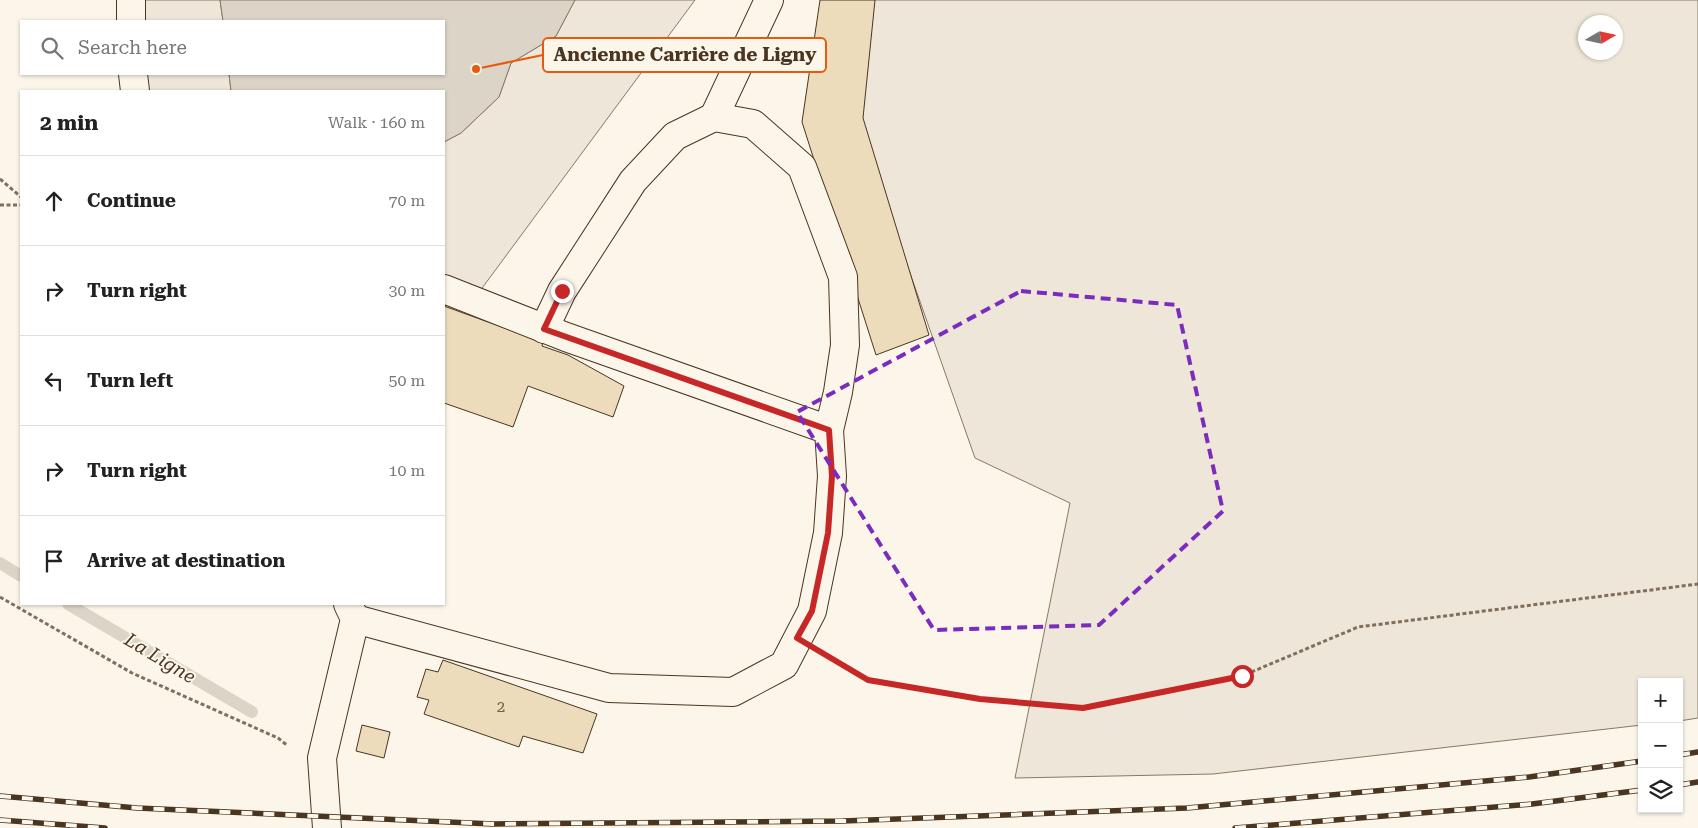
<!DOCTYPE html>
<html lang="en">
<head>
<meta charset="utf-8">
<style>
	:root { --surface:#fff; --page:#f2f2f2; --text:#222; --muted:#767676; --line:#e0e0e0 }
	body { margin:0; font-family:"Roboto Serif",serif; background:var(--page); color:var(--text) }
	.controls { position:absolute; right:15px; bottom:15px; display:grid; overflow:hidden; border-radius:0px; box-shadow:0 1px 4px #0004 }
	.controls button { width:45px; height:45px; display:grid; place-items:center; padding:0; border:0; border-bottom:1px solid var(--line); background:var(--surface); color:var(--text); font:25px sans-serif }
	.compass { position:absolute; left:1578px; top:15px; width:45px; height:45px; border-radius:50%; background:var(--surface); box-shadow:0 1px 4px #0004; rotate:81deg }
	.stop { position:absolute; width:15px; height:15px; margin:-11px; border:4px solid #c62828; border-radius:50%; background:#fff }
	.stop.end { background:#c62828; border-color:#fff; box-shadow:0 1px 5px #0008 }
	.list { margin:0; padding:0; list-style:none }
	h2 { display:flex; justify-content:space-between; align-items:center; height:65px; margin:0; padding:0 20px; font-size:21px }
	h2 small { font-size:16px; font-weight:400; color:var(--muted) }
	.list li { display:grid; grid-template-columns:32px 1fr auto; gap:15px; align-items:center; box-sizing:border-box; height:90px; padding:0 20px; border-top:1px solid var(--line) }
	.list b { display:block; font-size:19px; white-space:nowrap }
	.list em { font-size:16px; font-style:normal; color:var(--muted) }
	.icon { flex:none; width:28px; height:28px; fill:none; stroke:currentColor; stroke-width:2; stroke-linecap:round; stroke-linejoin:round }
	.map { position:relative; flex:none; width:1698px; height:828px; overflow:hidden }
	.search { position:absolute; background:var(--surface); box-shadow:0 1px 4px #0004; left:20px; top:20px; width:425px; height:55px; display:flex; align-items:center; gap:12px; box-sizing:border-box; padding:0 18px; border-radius:0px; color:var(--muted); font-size:19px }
	.panel { position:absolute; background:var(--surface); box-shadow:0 1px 4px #0004; left:20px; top:90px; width:425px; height:515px; border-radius:0px }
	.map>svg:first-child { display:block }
	.green { fill:#ede6d9; stroke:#887966; fill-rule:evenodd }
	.water { fill:#dcd4c6; stroke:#887966 }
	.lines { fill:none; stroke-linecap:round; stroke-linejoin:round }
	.stream { stroke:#dcd4c6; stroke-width:12 }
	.building { fill:#ecdcbc; stroke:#4a3520 }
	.minor-casing { stroke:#4a3520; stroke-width:30 }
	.path { stroke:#7f6f5c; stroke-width:3; stroke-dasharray:4 2.5; stroke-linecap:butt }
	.minor { stroke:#fbf6e9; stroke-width:28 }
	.rail-casing { stroke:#4a3520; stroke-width:5.5 }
	.rail { stroke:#fbf6e9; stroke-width:4; stroke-dasharray:11; stroke-linecap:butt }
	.route { stroke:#c62828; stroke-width:6 }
	.marked { fill:none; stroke:#7b2cbf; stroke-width:4; stroke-dasharray:10 6; stroke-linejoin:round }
	.labels { text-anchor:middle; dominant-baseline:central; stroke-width:4; stroke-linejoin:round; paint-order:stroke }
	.number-label { font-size:15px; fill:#725f47 }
	.water-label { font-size:19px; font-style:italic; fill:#4a3520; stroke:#fbf6e9 }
	.leader { fill:none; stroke:#e8590c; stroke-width:2 }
	.callout-dot { fill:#e8590c; stroke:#fbf6e9; stroke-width:2 }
	.callout { fill:#fbf6e9; stroke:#e8590c; stroke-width:2 }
	.callout-label { font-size:19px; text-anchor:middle; font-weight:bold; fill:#4a3520 }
</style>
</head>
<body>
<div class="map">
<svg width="1698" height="828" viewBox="0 0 1698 828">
	<rect width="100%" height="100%" fill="#fbf6e9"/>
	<!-- green -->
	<g class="green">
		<polygon points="131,0 220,0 223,21 131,21"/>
		<polygon points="575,0 695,0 474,299 444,289 444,142 461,133 499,97 511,63 556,36"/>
		<path d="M872,0H1698V718L1679,721V682H1642V725L1213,774L1015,778L1070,503L975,458L859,128ZM1586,22H1616V52H1586Z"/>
		<polygon points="133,74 229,74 231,91 135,91"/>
	</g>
	<!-- water -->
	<polygon class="water" points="220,0 575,0 556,36 511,63 499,97 461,133 444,142 444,91 231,91 229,74 444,74 444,21 223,21"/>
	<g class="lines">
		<!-- stream -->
		<g class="stream">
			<polyline points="0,563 21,576"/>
			<polyline points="68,604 252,712"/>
		</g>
	</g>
	<!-- building -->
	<g class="building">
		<polygon points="820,0 875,0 863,118 929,335 876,355 802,122"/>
		<polygon points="444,306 543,342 542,346 568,355 624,386 613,417 528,386 513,427 444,403"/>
		<polygon points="443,660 597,714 583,753 523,736 519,747 424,714 429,700 417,697 426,669 438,672"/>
		<polygon points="362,725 390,732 384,758 356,751"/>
	</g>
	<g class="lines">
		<defs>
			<g id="minor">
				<polyline points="131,21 131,0"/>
				<polyline points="133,74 135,91"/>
				<polyline points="714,117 769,0"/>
				<polyline points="544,329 562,291 633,181 675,136 714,117 753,124 802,167 843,277 845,345 838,392 829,430"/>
				<polyline points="355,619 609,688 733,692 784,665 812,611 828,533 832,476 829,430 566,337 444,289"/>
				<polyline points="327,828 322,758 355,619 348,604"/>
			</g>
		</defs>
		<!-- minor casing -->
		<use href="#minor" class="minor-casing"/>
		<!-- path -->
		<g class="path">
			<polyline points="0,179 21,197"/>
			<polyline points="0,205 21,205"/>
			<polyline points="0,597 132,673 278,738 288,746"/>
			<polyline points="828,657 868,680 980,699 1083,708 1242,676 1358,627 1698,584"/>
		</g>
		<!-- minor -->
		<use href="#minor" class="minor"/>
		<defs>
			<g id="rail">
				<polyline points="1679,755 1698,752"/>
				<polyline points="1679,785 1698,782"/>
				<polyline points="0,796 137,808 493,824 843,821 1187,808 1529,777 1642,761"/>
				<polyline points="0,820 105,828"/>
				<polyline points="1235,828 1532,804 1642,790"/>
			</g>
		</defs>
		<!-- rail casing -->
		<use href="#rail" class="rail-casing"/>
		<!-- rail -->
		<use href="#rail" class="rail"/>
	</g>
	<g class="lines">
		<!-- route -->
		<polyline class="route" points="562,291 544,329 829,430 832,476 828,533 812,611 797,638 868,680 980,699 1083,708 1242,676"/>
	</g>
	<!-- marked area -->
	<path class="marked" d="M1021,291L1177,305L1223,511L1099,625L934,630L797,412Z"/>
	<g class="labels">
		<!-- number labels -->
		<g class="number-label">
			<text x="501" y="707">2</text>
		</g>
		<!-- water labels -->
		<g class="water-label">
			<text transform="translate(160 658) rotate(31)">La Ligne</text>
		</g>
	</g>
	<!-- callouts -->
	<path class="leader" d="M476 69L543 55"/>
	<circle class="callout-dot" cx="476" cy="69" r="5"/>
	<rect class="callout" x="543" y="38" width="283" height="34" rx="5"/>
	<g class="callout-label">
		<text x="685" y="61">Ancienne Carrière de Ligny</text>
	</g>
</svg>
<div class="controls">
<button>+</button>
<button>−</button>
<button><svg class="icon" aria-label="layers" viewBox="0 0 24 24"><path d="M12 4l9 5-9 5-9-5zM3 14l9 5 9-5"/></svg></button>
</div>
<svg class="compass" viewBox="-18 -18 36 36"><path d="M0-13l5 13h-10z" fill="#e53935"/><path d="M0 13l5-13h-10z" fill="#767676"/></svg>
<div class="stop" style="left:1242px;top:676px"></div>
<div class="stop end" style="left:562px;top:291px"></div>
<div class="search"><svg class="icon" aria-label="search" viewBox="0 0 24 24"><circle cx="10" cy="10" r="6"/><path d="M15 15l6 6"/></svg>Search here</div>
<section class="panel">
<h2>2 min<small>Walk · 160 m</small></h2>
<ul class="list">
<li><svg class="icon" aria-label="ahead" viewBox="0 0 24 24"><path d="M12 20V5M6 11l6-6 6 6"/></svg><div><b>Continue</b></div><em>70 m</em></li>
<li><svg class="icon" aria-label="right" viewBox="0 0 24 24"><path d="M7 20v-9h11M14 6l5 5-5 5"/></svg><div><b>Turn right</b></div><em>30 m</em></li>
<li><svg class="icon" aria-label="left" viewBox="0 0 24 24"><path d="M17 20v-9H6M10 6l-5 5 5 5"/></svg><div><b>Turn left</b></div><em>50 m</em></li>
<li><svg class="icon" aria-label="right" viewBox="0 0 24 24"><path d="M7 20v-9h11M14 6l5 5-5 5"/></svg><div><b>Turn right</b></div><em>10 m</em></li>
<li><svg class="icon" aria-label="arrive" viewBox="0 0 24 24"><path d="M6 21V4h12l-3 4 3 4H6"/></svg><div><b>Arrive at destination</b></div></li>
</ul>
</section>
</div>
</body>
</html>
